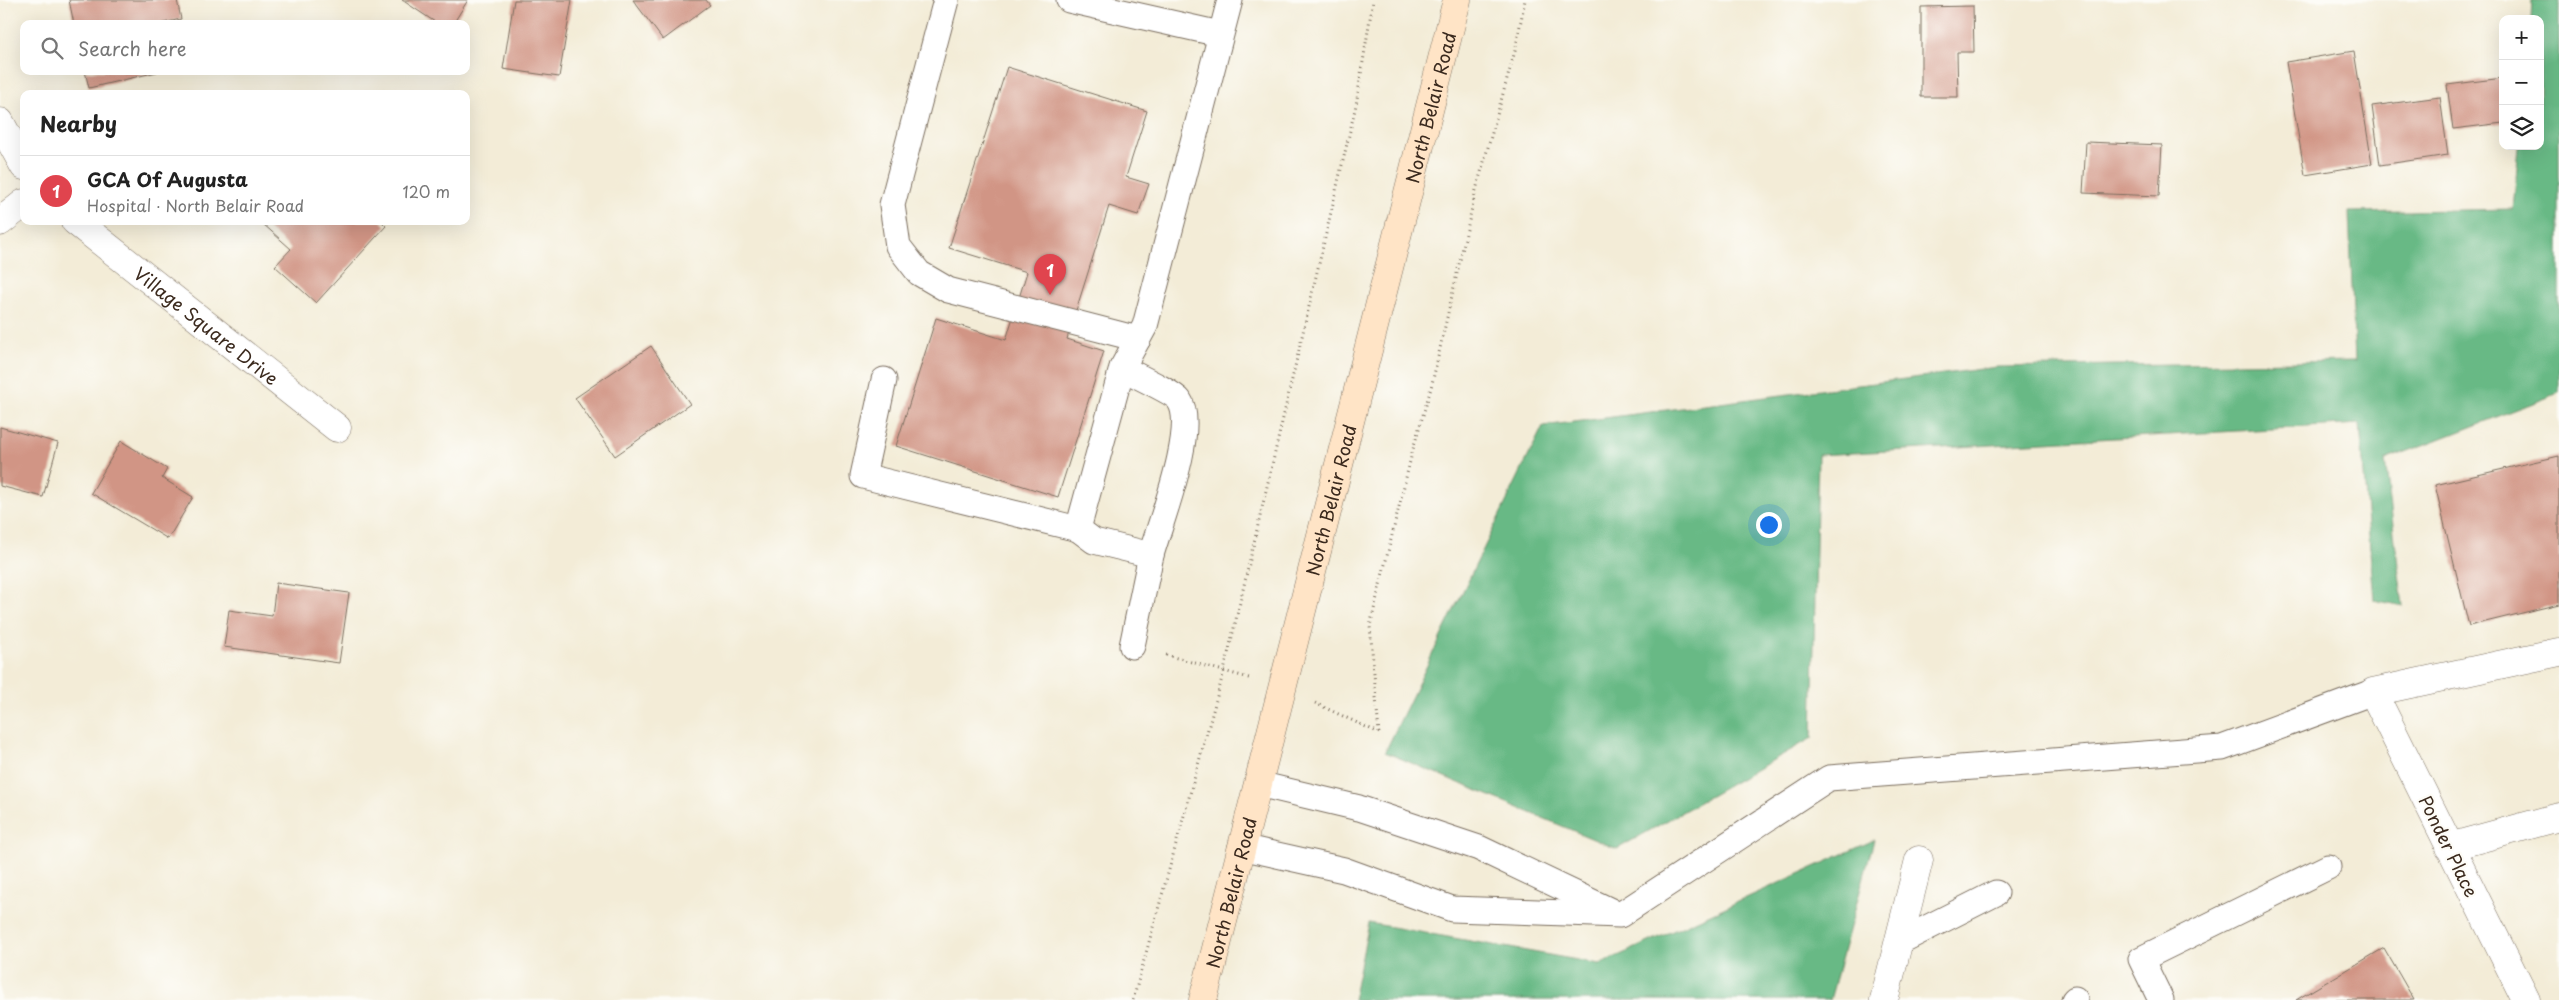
<!DOCTYPE html>
<html lang="en">
<head>
<meta charset="utf-8">
<style>
	:root { --surface:#fff; --page:#f2f2f2; --text:#222; --muted:#767676; --line:#e0e0e0; --accent:#b45309 }
	body { margin:0; font-family:"Playpen Sans",sans-serif; background:var(--page); color:var(--text) }
	.controls { position:absolute; right:15px; top:15px; display:grid; overflow:hidden; border-radius:10px; box-shadow:0 5px 20px #0002 }
	.controls button { width:45px; height:45px; display:grid; place-items:center; padding:0; border:0; border-bottom:1px solid var(--line); background:var(--surface); color:var(--text); font:25px sans-serif }
	.you { position:absolute; left:1768px; top:524px; width:18px; height:18px; margin:-12px; border:4px solid #fff; border-radius:50%; background:#1a73e8; box-shadow:0 0 0 8px #1a73e833 }
	.badge { display:grid; place-items:center; width:32px; height:32px; border-radius:50%; background:var(--accent); color:#fff; font-size:16px; font-weight:700 }
	.pin { position:absolute; translate:-50% -41px; filter:drop-shadow(0 1px 2px #0008) }
	.pin::after { content:''; position:absolute; top:26px; width:18px; height:15px; background:inherit; clip-path:polygon(0 0,100% 0,50% 100%) }
	.list { margin:0; padding:0; list-style:none }
	h2 { display:flex; justify-content:space-between; align-items:center; height:65px; margin:0; padding:0 20px; font-size:21px }
	h2 small { font-size:16px; font-weight:400; color:var(--muted) }
	.list li { display:grid; grid-template-columns:32px 1fr auto; gap:15px; align-items:center; box-sizing:border-box; height:70px; padding:0 20px; border-top:1px solid var(--line) }
	.list b { display:block; font-size:19px; white-space:nowrap }
	.list p { margin:0; font-size:16px; white-space:nowrap; color:var(--muted) }
	.list em { font-size:16px; font-style:normal; color:var(--muted) }
	.icon { flex:none; width:28px; height:28px; fill:none; stroke:currentColor; stroke-width:2; stroke-linecap:round; stroke-linejoin:round }
	.map { position:relative; flex:none; width:2559px; height:1000px; overflow:hidden }
	.search { position:absolute; background:var(--surface); box-shadow:0 5px 20px #0002; left:20px; top:20px; width:450px; height:55px; display:flex; align-items:center; gap:12px; box-sizing:border-box; padding:0 18px; border-radius:10px; color:var(--muted); font-size:19px }
	.panel { position:absolute; background:var(--surface); box-shadow:0 5px 20px #0002; left:20px; top:90px; width:450px; height:135px; border-radius:10px }
	.map>svg:first-child { display:block }
	.forest { fill:#68b985; stroke:#527252 }
	.building { fill:#d19585 }
	.lines { fill:none; stroke-linecap:round; stroke-linejoin:round }
	.service-casing { stroke:#7b6e5f; stroke-width:27 }
	.minor-casing { stroke:#7b6e5f; stroke-width:29 }
	.secondary-casing { stroke:#7b6e5f; stroke-width:29 }
	.path { stroke:#7b6e5f; stroke-width:3; stroke-dasharray:1 4; stroke-linecap:butt }
	.service { stroke:#fff; stroke-width:25 }
	.minor { stroke:#fff; stroke-width:28 }
	.secondary { stroke:#ffe4c6; stroke-width:28 }
	.labels { text-anchor:middle; dominant-baseline:central; stroke-width:4.5; stroke-linejoin:round; paint-order:stroke }
	.street-label { font-size:18px; fill:#3b2a1e; stroke:#fdfcf7 }
</style>
</head>
<body>
<div class="map">
<svg width="2559" height="1000" viewBox="0 0 2559 1000">
	<rect width="100%" height="100%" fill="#fdfcf7"/>
	<filter id="ink" filterUnits="userSpaceOnUse"><feTurbulence type="fractalNoise" baseFrequency=".02" numOctaves="2"/><feDisplacementMap in="SourceGraphic" scale="10" xChannelSelector="R" yChannelSelector="G"/><feConvolveMatrix kernelMatrix="1 2 1 2 8 2 1 2 1" color-interpolation-filters="sRGB"/></filter>
	<filter id="wash" filterUnits="userSpaceOnUse"><feTurbulence type="fractalNoise" baseFrequency=".0096" numOctaves="4" result="noise"/><feDisplacementMap in="SourceGraphic" scale="20" xChannelSelector="R" yChannelSelector="G"/><feGaussianBlur stdDeviation="1.12" result="paint"/><feColorMatrix in="noise" values="0 0 0 0 0 0 0 0 0 0 0 0 0 0 0 0 0 1.4 0 .05"/><feComposite in="paint" operator="in"/></filter>
	<g filter="url(#wash)">
		<rect width="100%" height="100%" fill="#f3ecd7"/>
		<!-- forest -->
		<g class="forest">
			<polygon points="2532,0 2559,0 2559,393 2385,460 2403,606 2374,600 2360,424 1818,455 1812,738 1617,849 1385,752 1543,426 1997,367 2355,361 2349,212 2513,209 2519,146 2540,146 2540,19 2531,19"/>
			<polygon points="1874,840 1830,1000 1353,1000 1369,923 1600,964"/>
		</g>
		<g id="blocks">
			<!-- building -->
			<g class="building">
				<polygon points="69,0 177,0 181,19 159,24 74,24"/>
				<polygon points="402,0 468,0 453,24 438,24"/>
				<polygon points="514,0 572,0 559,77 503,69"/>
				<polygon points="633,0 706,0 710,5 663,40"/>
				<polygon points="1973,6 1974,52 1957,52 1958,97 1921,97 1921,7"/>
				<polygon points="2354,51 2372,164 2305,175 2286,62"/>
				<polygon points="1007,67 1147,111 1126,177 1149,184 1138,215 1109,206 1067,339 1104,351 1058,497 896,446 936,318 1006,340 1027,272 949,248"/>
				<polygon points="85,71 157,71 157,72 89,88"/>
				<polygon points="2503,78 2503,123 2453,129 2447,85"/>
				<polygon points="2440,97 2448,155 2380,165 2372,106"/>
				<polygon points="2086,142 2162,145 2159,196 2083,193"/>
				<polygon points="263,221 381,221 386,226 316,303 275,266 291,249 262,223"/>
				<polygon points="651,346 690,404 615,456 575,398"/>
				<polygon points="0,427 58,443 43,497 0,486"/>
				<polygon points="121,441 167,469 162,478 193,497 168,539 91,493"/>
				<polygon points="2559,456 2559,604 2469,626 2435,485"/>
				<polygon points="276,583 349,593 339,663 224,647 229,610 272,616"/>
				<polygon points="2384,948 2414,1000 2296,1000"/>
			</g>
		</g>
	</g>
	<g filter="url(#ink)">
		<use href="#blocks" fill-opacity="0" stroke="#7b6e5f" stroke-width="1"/>
		<g class="lines">
			<defs>
				<g id="service">
					<polyline points="946,0 892,205 898,246 919,273 948,290 1138,339"/>
					<polyline points="1069,0 1220,34"/>
					<path d="M884,380L863,476L1078,529L1094,541L1151,555C1160,523 1198,427 1179,400C1174,393 1133,374 1122,368"/>
					<polyline points="1078,529 1122,368 1145,326 1230,0"/>
					<polyline points="1132,646 1151,555"/>
					<polyline points="1258,784 1359,808 1479,848 1611,911"/>
					<polyline points="1241,847 1344,870 1452,909 1620,915 1829,778 2222,748 2373,692"/>
					<polyline points="1899,942 1996,893"/>
					<polyline points="2074,1000 2075,999"/>
					<polyline points="2161,1000 2141,959 2328,867"/>
				</g>
				<g id="minor">
					<polyline points="0,122 24,166"/>
					<path id="s1" d="M75,221L337,428"/>
					<polyline points="0,222 24,203"/>
					<polyline points="2449,847 2559,817"/>
					<polyline points="1884,1000 1919,860"/>
					<polyline points="2526,1000 2373,692 2559,652"/>
				</g>
				<g id="secondary">
					<path id="s2" d="M1203,1000L1457,0"/>
				</g>
			</defs>
			<!-- service casing -->
			<use href="#service" class="service-casing"/>
			<!-- minor casing -->
			<use href="#minor" class="minor-casing"/>
			<!-- secondary casing -->
			<use href="#secondary" class="secondary-casing"/>
			<!-- path -->
			<g class="path">
				<polyline points="1166,655 1249,678"/>
				<polyline points="1315,703 1379,733"/>
				<polyline points="1379,733 1370,626 1413,449 1431,388 1476,190 1515,51 1525,0"/>
				<polyline points="1133,1000 1224,671 1356,105 1373,0"/>
			</g>
			<!-- service -->
			<use href="#service" class="service"/>
			<!-- minor -->
			<use href="#minor" class="minor"/>
			<!-- secondary -->
			<use href="#secondary" class="secondary"/>
		</g>
	</g>
	<g class="labels">
		<!-- street labels -->
		<g class="street-label">
			<text stroke="none"><textPath href="#s2" startOffset="921">North Belair Road</textPath></text>
			<text stroke="none"><textPath href="#s1" startOffset="168">Village Square Drive</textPath></text>
			<text stroke="none"><textPath href="#s2" startOffset="516">North Belair Road</textPath></text>
			<text transform="translate(2449 846) rotate(64)">Ponder Place</text>
			<text stroke="none"><textPath href="#s2" startOffset="111">North Belair Road</textPath></text>
		</g>
	</g>
</svg>
<div class="controls">
<button>+</button>
<button>−</button>
<button><svg class="icon" aria-label="layers" viewBox="0 0 24 24"><path d="M12 4l9 5-9 5-9-5zM3 14l9 5 9-5"/></svg></button>
</div>
<div class="you"></div>
<div class="pin badge" style="left:1050px;top:295px;background:#e0444e">1</div>
<div class="search"><svg class="icon" aria-label="search" viewBox="0 0 24 24"><circle cx="10" cy="10" r="6"/><path d="M15 15l6 6"/></svg>Search here</div>
<section class="panel">
<h2>Nearby<small></small></h2>
<ul class="list">
<li><span class="badge" style="background:#e0444e">1</span><div><b>GCA Of Augusta</b><p>Hospital · North Belair Road</p></div><em>120 m</em></li>
</ul>
</section>
</div>
</body>
</html>
